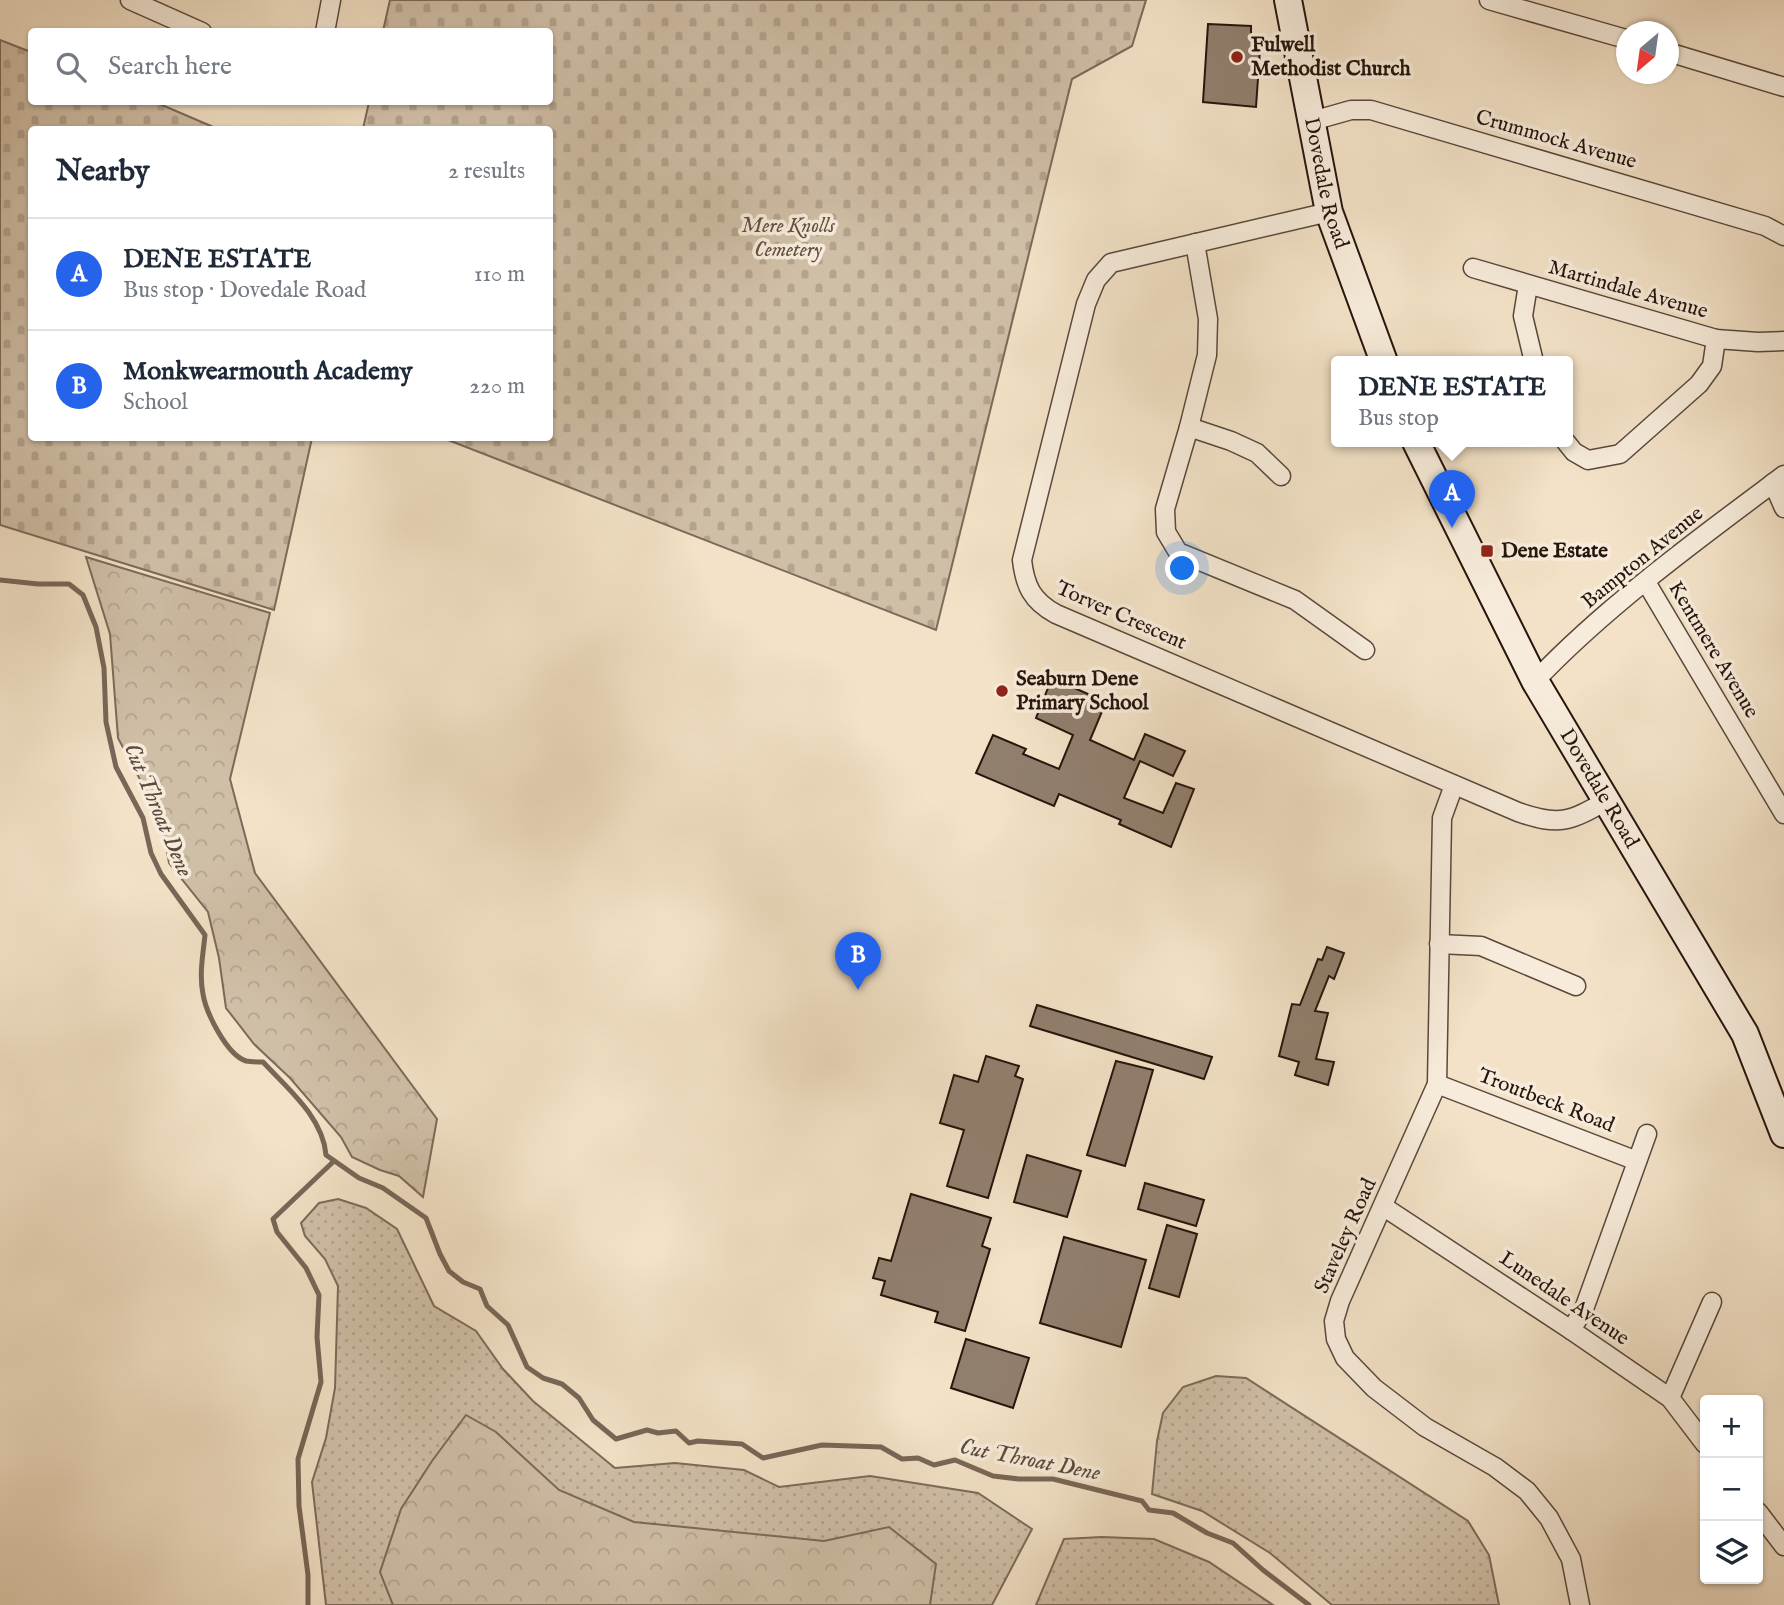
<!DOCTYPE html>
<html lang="en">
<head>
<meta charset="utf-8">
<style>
	:root { --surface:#fff; --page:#f2f2f3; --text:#1f2937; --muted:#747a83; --line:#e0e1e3; --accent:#2563eb }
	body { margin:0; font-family:"IM FELL English",serif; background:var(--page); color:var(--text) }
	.controls { position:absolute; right:21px; bottom:21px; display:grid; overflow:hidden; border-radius:7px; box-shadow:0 2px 5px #0004 }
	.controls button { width:63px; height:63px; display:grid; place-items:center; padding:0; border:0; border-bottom:2px solid var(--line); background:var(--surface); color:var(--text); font:35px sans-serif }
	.compass { position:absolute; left:1616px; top:21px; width:63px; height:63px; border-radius:50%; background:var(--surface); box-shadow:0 2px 5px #0004; rotate:209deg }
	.you { position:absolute; left:1183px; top:569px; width:24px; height:24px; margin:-18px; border:5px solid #fff; border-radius:50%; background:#1a73e8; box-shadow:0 0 0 10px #1a73e833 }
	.badge { display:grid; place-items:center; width:46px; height:46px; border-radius:50%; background:var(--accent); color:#fff; font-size:23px; font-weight:700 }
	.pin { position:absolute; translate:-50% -58px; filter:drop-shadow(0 2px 4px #0008) }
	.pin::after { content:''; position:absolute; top:37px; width:24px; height:21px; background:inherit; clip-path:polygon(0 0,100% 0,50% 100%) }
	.popup { position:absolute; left:1331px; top:356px; width:242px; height:91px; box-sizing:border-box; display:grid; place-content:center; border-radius:7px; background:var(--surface); filter:drop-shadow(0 2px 5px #0005); font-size:23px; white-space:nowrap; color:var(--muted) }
	.popup b { font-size:26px; color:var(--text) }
	.popup::after { content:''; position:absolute; left:50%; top:100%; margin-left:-14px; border:14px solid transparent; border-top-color:var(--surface) }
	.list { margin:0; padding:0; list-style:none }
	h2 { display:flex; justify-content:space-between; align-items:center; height:91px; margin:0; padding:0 28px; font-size:30px }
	h2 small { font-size:23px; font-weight:400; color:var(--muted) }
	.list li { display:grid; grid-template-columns:46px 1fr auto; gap:21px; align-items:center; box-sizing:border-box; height:112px; padding:0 28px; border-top:2px solid var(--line) }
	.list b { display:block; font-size:26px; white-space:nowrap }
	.list p { margin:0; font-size:23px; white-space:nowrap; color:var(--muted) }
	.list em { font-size:23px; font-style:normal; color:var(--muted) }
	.icon { flex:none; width:38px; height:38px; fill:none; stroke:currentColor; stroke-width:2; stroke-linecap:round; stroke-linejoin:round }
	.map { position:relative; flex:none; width:1784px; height:1605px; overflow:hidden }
	.search { position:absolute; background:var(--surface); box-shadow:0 2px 5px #0004; left:28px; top:28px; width:525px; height:77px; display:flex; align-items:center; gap:18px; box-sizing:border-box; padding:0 24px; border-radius:7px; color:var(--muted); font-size:26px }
	.panel { position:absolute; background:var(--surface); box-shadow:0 2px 5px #0004; left:28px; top:126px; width:525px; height:315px; border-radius:7px }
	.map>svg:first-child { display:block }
	.grass { fill:url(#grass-dots); stroke:#7c6a5a; stroke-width:2 }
	.forest { fill:url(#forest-crowns); stroke:#7c6a5a; stroke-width:2 }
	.cemetery { fill:url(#cemetery-stones); stroke:#7c6a5a; stroke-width:2 }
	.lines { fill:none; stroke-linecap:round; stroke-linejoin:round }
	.stream { stroke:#786657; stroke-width:5 }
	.building { fill:#917f6e; stroke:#27140d; stroke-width:2 }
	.street-casing { stroke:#5a483c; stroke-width:21 }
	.secondary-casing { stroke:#27140d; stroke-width:30 }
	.street { stroke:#f7ecdb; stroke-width:18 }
	.secondary { stroke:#f7ecdb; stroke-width:26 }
	.poi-dot { fill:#8f2418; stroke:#f7ecdb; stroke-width:2.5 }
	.labels { text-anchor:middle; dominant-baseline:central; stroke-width:7; stroke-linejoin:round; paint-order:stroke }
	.poi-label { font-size:21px; font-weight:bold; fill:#27140d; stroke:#f7ecdb; text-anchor:start }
	.street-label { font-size:21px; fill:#27140d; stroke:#f7ecdb }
	.park-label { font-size:21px; font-style:italic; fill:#625043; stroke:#f7ecdb }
	.water-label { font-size:23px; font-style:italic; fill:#5d4a3e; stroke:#f7ecdb }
</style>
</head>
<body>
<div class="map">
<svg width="1784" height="1605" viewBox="0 0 1784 1605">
	<defs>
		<pattern id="grass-dots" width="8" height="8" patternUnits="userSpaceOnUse" patternTransform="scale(1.75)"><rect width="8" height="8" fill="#d0bfa7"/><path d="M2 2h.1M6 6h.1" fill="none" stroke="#b3a38f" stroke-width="1.8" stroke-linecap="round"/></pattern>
		<pattern id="forest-crowns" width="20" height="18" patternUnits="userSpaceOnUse" patternTransform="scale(1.75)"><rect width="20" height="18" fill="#d0bfa7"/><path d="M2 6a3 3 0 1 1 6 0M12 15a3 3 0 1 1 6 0" fill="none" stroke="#b3a38f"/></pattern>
		<pattern id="cemetery-stones" width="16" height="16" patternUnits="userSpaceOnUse" patternTransform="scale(1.75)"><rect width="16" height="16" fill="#d0bfa7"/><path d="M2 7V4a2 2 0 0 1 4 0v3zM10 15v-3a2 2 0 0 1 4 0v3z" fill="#b3a38f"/></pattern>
	</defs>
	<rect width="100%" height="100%" fill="#f3e2c7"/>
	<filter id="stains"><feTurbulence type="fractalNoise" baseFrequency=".00286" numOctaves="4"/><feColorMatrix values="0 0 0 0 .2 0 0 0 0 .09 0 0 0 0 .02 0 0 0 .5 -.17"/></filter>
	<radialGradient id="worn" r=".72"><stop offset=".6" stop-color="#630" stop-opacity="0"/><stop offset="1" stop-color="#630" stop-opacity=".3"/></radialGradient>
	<!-- grass -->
	<g class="grass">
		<polygon points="338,1199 366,1208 397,1229 434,1306 476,1331 503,1369 533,1401 615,1468 675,1463 744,1470 779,1487 870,1476 978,1493 1032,1529 992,1605 326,1605 312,1482 326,1438 335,1388 338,1286 325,1259 305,1236 301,1223 319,1203"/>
		<polygon points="1216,1376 1246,1378 1468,1521 1489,1555 1499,1605 1332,1605 1270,1553 1202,1511 1152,1494 1157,1441 1163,1413 1183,1387"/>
		<polygon points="1102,1537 1154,1539 1209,1562 1273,1605 1036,1605 1064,1539"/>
	</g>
	<!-- forest -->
	<g class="forest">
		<polygon points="86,557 270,613 230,779 255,873 437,1119 423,1197 399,1176 380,1170 352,1157 341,1137 290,1078 254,1044 226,1008 219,958 208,912 169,863 162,821 118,738 110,634"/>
		<polygon points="466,1415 496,1432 559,1490 634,1522 824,1541 889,1527 936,1564 930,1605 393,1605 380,1572 401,1509 432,1461"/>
	</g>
	<!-- cemetery -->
	<g class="cemetery">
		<polygon points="390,0 1146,0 1132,46 1072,79 936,630 443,438 550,438 550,130 363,129 369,102 550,102 550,32 383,31"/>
		<polygon points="0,40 31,52 32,102 155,102 218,129 32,130 32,438 312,438 274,610 0,525"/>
	</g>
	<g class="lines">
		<!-- stream -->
		<g class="stream">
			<path d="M0,580L38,584H69L83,595L96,627L104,668L106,722L116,767L143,818L151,853L161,874L205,935C203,954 199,975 203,994C206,1013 227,1055 246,1061C251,1062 258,1062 263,1062C287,1088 323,1117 326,1155L359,1178L383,1188L426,1218L440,1254L449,1271L463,1282L480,1289L487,1306L508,1325L527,1367L543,1378L562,1384L579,1398L593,1420L616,1439L647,1430L658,1433L676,1431L689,1443L698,1441L742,1444L763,1458L822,1445L881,1447L902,1459L918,1458L934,1465L955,1460L993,1476L1019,1479H1053L1142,1501L1149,1510L1173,1513L1207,1533L1233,1543L1263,1570L1309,1605"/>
			<polyline points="308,1605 308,1575 299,1506 298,1459 321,1382 317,1337 319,1295 306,1268 277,1232 273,1219 334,1161"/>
		</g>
	</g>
	<!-- building -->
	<g class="building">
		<polygon points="1208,24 1251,26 1251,35 1261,35 1256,107 1203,102"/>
		<polygon points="1052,678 1106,702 1090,740 1134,760 1145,734 1185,751 1173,776 1140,761 1124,798 1163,813 1176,783 1194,789 1171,847 1119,824 1121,820 1059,794 1054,806 976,773 993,735 1026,749 1023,754 1059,769 1073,735 1036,718"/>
		<polygon points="1327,947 1344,953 1334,979 1329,976 1315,1011 1328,1013 1316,1059 1334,1062 1328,1085 1295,1075 1299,1062 1279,1056 1292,1004 1300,1005 1318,959 1322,960"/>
		<polygon points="1037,1005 1212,1057 1204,1079 1030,1026"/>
		<polygon points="986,1056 1019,1066 1015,1076 1023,1079 988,1198 947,1186 964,1130 940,1123 954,1075 978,1082"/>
		<polygon points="1116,1061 1153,1070 1125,1166 1087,1155"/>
		<polygon points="1027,1155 1081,1171 1067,1217 1014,1202"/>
		<polygon points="1145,1183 1204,1200 1196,1226 1138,1209"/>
		<polygon points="911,1194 991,1218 982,1246 990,1249 965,1331 935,1322 938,1312 881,1295 885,1281 873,1278 879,1258 891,1261"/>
		<polygon points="1167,1225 1197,1234 1179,1297 1149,1288"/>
		<polygon points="1064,1237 1146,1260 1121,1347 1040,1323"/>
		<polygon points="966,1339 1029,1358 1013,1408 951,1388"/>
	</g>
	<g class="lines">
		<defs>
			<g id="street">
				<polyline points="130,0 202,32"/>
				<polyline points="1489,0 1626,39"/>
				<polyline points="325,32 331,0"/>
				<polyline points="1668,52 1784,87"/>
				<polyline points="1312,121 1351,110 1371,110 1765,226 1784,236"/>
				<path d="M1329,212L1111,263L1096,280L1086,304L1022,560C1025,586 1032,601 1056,614L1518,812C1561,827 1570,821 1608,800"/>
				<polyline points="1195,243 1208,319 1207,355 1189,427 1165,509 1166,532 1178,552 1295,600 1365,650"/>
				<polyline points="1473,268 1716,339 1758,342 1784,341"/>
				<polyline points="1528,285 1523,316 1534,362"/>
				<polyline points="1189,427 1231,441 1257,453 1281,476"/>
				<polyline points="1566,442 1574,452 1588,460 1620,454 1699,384 1712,366 1716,339"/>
				<polyline points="1773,483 1784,508"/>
				<polyline points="1646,582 1784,814"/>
				<path d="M1535,681C1606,606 1701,537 1784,475"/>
				<polyline points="1454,785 1442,818 1437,1084 1340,1301 1334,1321 1336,1339 1345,1358 1374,1388 1425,1427 1495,1467 1527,1491 1549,1518 1571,1559 1580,1605"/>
				<polyline points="1439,944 1481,946 1576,986"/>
				<polyline points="1437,1084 1637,1161"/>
				<polyline points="1384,1207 1571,1330 1670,1398 1705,1444"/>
				<polyline points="1571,1330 1584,1309 1647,1134"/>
				<polyline points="1670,1398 1712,1302"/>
				<polyline points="1758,1512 1784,1546"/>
			</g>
			<g id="secondary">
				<path id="s1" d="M1288,0L1329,212L1384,362"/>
				<path id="s2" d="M1416,442L1535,681L1745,1034L1784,1134"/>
			</g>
		</defs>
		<!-- street casing -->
		<use href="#street" class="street-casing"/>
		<!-- secondary casing -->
		<use href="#secondary" class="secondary-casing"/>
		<!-- street -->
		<use href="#street" class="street"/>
		<!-- secondary -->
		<use href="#secondary" class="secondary"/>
	</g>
	<!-- markers -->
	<g class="poi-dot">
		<circle cx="1237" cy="57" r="7"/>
		<rect x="1480" y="544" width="14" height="14" rx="3.5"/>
		<circle cx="1002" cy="691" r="7"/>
	</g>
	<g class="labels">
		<!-- poi labels -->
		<g class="poi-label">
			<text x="1251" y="45">Fulwell<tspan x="1251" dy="24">Methodist Church</tspan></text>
			<text x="1501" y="551">Dene Estate</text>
			<text x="1016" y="679">Seaburn Dene<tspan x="1016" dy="24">Primary School</tspan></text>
		</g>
		<!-- street labels -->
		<g class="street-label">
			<text transform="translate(1556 140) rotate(16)">Crummock Avenue</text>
			<text stroke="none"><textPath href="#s1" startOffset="187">Dovedale Road</textPath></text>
			<text transform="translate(1628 290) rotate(16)">Martindale Avenue</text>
			<text transform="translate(1643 558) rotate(-39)">Bampton Avenue</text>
			<text transform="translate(1121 616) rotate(24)">Torver Crescent</text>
			<text transform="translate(1713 650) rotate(59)">Kentmere Avenue</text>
			<text stroke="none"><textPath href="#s2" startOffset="392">Dovedale Road</textPath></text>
			<text transform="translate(1546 1101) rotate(21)">Troutbeck Road</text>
			<text transform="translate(1346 1236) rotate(-66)">Staveley Road</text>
			<text transform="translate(1564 1299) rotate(34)">Lunedale Avenue</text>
		</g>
		<!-- park labels -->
		<g class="park-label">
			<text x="788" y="226">Mere Knolls<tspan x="788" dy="24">Cemetery</tspan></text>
		</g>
		<!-- water labels -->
		<g class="water-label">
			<text transform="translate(158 810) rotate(67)">Cut Throat Dene</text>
			<text transform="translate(1030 1460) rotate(11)">Cut Throat Dene</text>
		</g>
	</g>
	<rect width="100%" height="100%" filter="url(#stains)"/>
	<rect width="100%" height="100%" fill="url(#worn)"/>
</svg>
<div class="controls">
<button>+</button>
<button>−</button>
<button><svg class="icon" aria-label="layers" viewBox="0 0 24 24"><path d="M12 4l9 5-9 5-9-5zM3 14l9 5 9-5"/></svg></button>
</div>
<svg class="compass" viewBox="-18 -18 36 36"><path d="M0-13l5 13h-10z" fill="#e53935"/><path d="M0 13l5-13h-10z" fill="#747a83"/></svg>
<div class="you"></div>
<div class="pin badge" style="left:1452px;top:528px">A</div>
<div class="popup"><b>DENE ESTATE</b>Bus stop</div>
<div class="pin badge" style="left:858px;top:990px">B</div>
<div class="search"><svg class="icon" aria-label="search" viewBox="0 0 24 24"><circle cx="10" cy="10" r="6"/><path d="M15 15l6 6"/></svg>Search here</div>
<section class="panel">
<h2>Nearby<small>2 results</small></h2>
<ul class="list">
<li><span class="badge">A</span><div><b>DENE ESTATE</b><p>Bus stop · Dovedale Road</p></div><em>110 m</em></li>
<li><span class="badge">B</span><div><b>Monkwearmouth Academy</b><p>School</p></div><em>220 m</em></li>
</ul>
</section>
</div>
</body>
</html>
